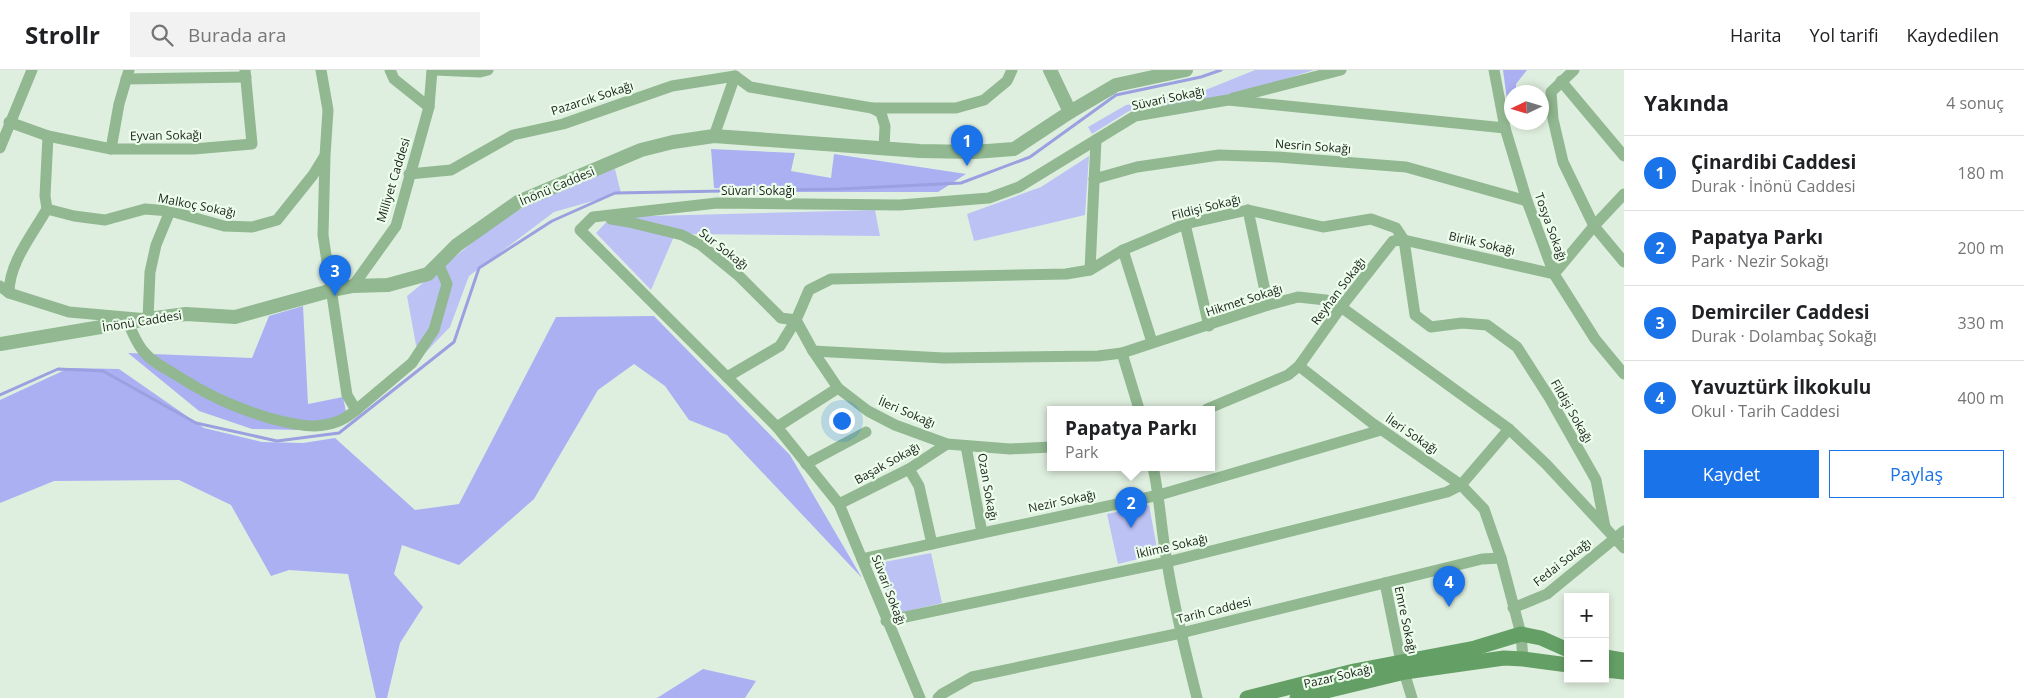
<!DOCTYPE html>
<html lang="tr">
<head>
<meta charset="utf-8">
<style>
	:root { --surface:#fff; --page:#f2f2f2; --text:#202124; --muted:#757577; --line:#e0e0e0; --accent:#1a73e8 }
	body { margin:0; font-family:"Open Sans",sans-serif; background:var(--page); color:var(--text) }
	.controls { position:absolute; right:15px; bottom:15px; display:grid; overflow:hidden; border-radius:0px; box-shadow:0 2px 8px #0003 }
	.controls button { width:45px; height:45px; display:grid; place-items:center; padding:0; border:0; border-bottom:1px solid var(--line); background:var(--surface); color:var(--text); font:25px sans-serif }
	.compass { position:absolute; left:1504px; top:15px; width:45px; height:45px; border-radius:50%; background:var(--surface); box-shadow:0 2px 8px #0003; rotate:266deg }
	.you { position:absolute; left:841px; top:350px; width:18px; height:18px; margin:-12px; border:4px solid #fff; border-radius:50%; background:#1a73e8; box-shadow:0 0 0 8px #1a73e833 }
	.badge { display:grid; place-items:center; width:32px; height:32px; border-radius:50%; background:var(--accent); color:#fff; font-size:16px; font-weight:700 }
	.pin { position:absolute; translate:-50% -41px; filter:drop-shadow(0 1px 2px #0008) }
	.pin::after { content:''; position:absolute; top:26px; width:18px; height:15px; background:inherit; clip-path:polygon(0 0,100% 0,50% 100%) }
	.popup { position:absolute; left:1047px; top:336px; width:168px; height:65px; box-sizing:border-box; display:grid; place-content:center; border-radius:0px; background:var(--surface); filter:drop-shadow(0 1px 4px #0005); font-size:16px; white-space:nowrap; color:var(--muted) }
	.popup b { font-size:19px; color:var(--text) }
	.popup::after { content:''; position:absolute; left:50%; top:100%; margin-left:-10px; border:10px solid transparent; border-top-color:var(--surface) }
	.list { margin:0; padding:0; list-style:none }
	h2 { display:flex; justify-content:space-between; align-items:center; height:65px; margin:0; padding:0 20px; font-size:21px }
	h2 small { font-size:16px; font-weight:400; color:var(--muted) }
	.list li { display:grid; grid-template-columns:32px 1fr auto; gap:15px; align-items:center; box-sizing:border-box; height:75px; padding:0 20px; border-top:1px solid var(--line) }
	.list b { display:block; font-size:19px; white-space:nowrap }
	.list p { margin:0; font-size:16px; white-space:nowrap; color:var(--muted) }
	.list em { font-size:16px; font-style:normal; color:var(--muted) }
	.actions { display:flex; gap:10px; padding:15px 20px }
	.actions a { flex:1; padding:11px 0; border:1px solid var(--accent); border-radius:0px; text-align:center; font-size:18px; color:var(--accent) }
	.actions .main { background:var(--accent); color:#fff }
	.icon { flex:none; width:28px; height:28px; fill:none; stroke:currentColor; stroke-width:2; stroke-linecap:round; stroke-linejoin:round }
	.map { position:relative; flex:none; width:1624px; height:628px; overflow:hidden }
	header { display:flex; align-items:center; gap:30px; box-sizing:border-box; height:70px; padding:0 25px; background:var(--surface); border-bottom:1px solid var(--line) }
	header strong { font-size:24px }
	nav { display:flex; gap:28px; margin-inline-start:auto; font-size:18px }
	.search { width:350px; height:45px; background:var(--page); display:flex; align-items:center; gap:12px; box-sizing:border-box; padding:0 18px; border-radius:0px; color:var(--muted); font-size:19px }
	main { display:flex }
	aside { flex:1; background:var(--surface) }
	.map>svg:first-child { display:block }
	.green { fill:#bdc2f5 }
	.forest { fill:#abb0f3 }
	.lines { fill:none; stroke-linecap:round; stroke-linejoin:round }
	.stream { stroke:#9ba0e1; stroke-width:3 }
	.minor { stroke:#91b891; stroke-width:11 }
	.tertiary { stroke:#91b891; stroke-width:14 }
	.secondary { stroke:#649f65; stroke-width:15 }
	.labels { text-anchor:middle; dominant-baseline:central; stroke-width:4.5; stroke-linejoin:round; paint-order:stroke }
	.street-label { font-size:12px; fill:#1a201a; stroke:#ecfdec }
</style>
</head>
<body>
<header>
<strong>Strollr</strong>
<div class="search"><svg class="icon" aria-label="search" viewBox="0 0 24 24"><circle cx="10" cy="10" r="6"/><path d="M15 15l6 6"/></svg>Burada ara</div>
<nav><a>Harita</a><a>Yol tarifi</a><a>Kaydedilen</a></nav>
</header>
<main>
<div class="map">
<svg width="1624" height="628" viewBox="0 0 1624 628">
	<rect width="100%" height="100%" fill="#dfefdf"/>
	<!-- green -->
	<g class="green">
		<polygon points="1255,0 1314,0 1235,25 1129,41 1092,64 1088,57 1126,35 1198,23"/>
		<polygon points="1089,86 1085,145 974,171 967,144 1041,117"/>
		<polygon points="615,99 621,123 554,142 469,206 450,257 423,285 416,275 407,226 501,149 575,111"/>
		<polygon points="875,140 880,166 675,164 651,220 596,163 611,147"/>
		<polygon points="1149,435 1158,484 1118,494 1107,444"/>
		<polygon points="931,483 942,533 895,544 874,494"/>
	</g>
	<!-- forest -->
	<g class="forest">
		<polygon points="1503,0 1527,0 1516,14 1516,22 1512,22 1511,44 1509,45"/>
		<polygon points="711,79 795,83 791,101 831,108 834,84 966,104 938,122 785,122 714,118"/>
		<polygon points="303,236 308,334 343,327 347,347 301,360 252,359 199,341 128,283 252,288 269,246"/>
		<polygon points="654,246 790,385 862,508 727,365 689,350 665,316 634,294 598,320 534,429 459,495 402,475 394,504 423,537 400,573 387,628 376,628 348,504 289,500 271,506 231,435 179,410 54,411 0,433 0,330 69,298 119,299 204,358 262,372 303,373 335,368 415,440 459,434 556,247"/>
		<polygon points="703,599 756,611 745,628 657,628"/>
	</g>
	<g class="lines">
		<!-- stream -->
		<polyline class="stream" points="0,325 58,299 103,301 196,353 277,371 339,363 454,272 479,198 552,151 615,123 839,119 961,113 1030,87 1116,25 1201,7 1221,0"/>
		<!-- minor -->
		<g class="minor">
			<polyline points="321,0 328,40 325,86 323,165 347,325 356,340 412,293 434,260 447,214 438,193"/>
			<polyline points="390,0 394,9 429,37"/>
			<polyline points="435,0 480,2 488,0"/>
			<polyline points="1494,0 1505,58 1527,131 1554,204 1595,269 1624,304"/>
			<polyline points="1574,0 1551,22 1553,49 1563,92 1594,156 1624,192"/>
			<polyline points="126,9 246,7"/>
			<polyline points="1561,11 1624,86"/>
			<polyline points="1233,28 1341,0"/>
			<polyline points="872,38 881,43 885,56 884,79"/>
			<polyline points="9,52 48,66 111,79 194,79 252,74 245,0"/>
			<polyline points="48,66 45,126 47,139 74,146 105,150 145,139 170,141 224,156 252,157 277,150 313,105 324,87"/>
			<polyline points="714,66 735,6"/>
			<polyline points="0,78 32,0"/>
			<polyline points="111,79 119,34 129,0"/>
			<polyline points="409,104 451,100 513,65 563,54 672,16 735,6 750,17 872,38 956,38 984,30 1007,11 1012,0"/>
			<polyline points="1094,109 1137,97 1219,85 1278,87 1406,97 1527,131"/>
			<polyline points="1248,140 1268,235"/>
			<polyline points="611,149 629,152 682,165 701,175 739,206 781,248 796,250"/>
			<polyline points="1185,154 1209,256"/>
			<polyline points="1123,180 1152,272"/>
			<polyline points="1090,200 1096,70"/>
			<polyline points="0,216 9,223 69,242 148,249 150,202 156,175 170,141"/>
			<polyline points="353,216 396,156 429,37 432,0"/>
			<path d="M9,223C9,193 32,165 47,139"/>
			<polyline points="796,250 813,281 838,318 868,341 895,355 947,374 1010,379 1051,377"/>
			<path d="M128,253C133,263 137,275 145,283C152,292 163,297 173,303C207,325 231,336 269,348C284,352 299,356 314,356C332,355 343,351 356,340"/>
			<polyline points="813,281 944,288 1098,286 1122,283 1268,235 1298,227 1326,230 1341,237 1509,359 1546,394 1624,478"/>
			<polyline points="1122,283 1139,339"/>
			<polyline points="1299,296 1372,353 1461,415 1484,439 1501,488 1521,564 1523,589"/>
			<polyline points="727,307 780,276 796,250 809,220 831,209 1066,204 1090,200 1123,180 1185,154 1248,140 1323,157 1371,149 1396,158 1404,170 1415,245 1431,257 1462,253 1487,255 1517,277 1549,327 1596,410 1605,457"/>
			<polyline points="1207,339 1288,305 1299,296 1341,237 1393,171 1404,170 1554,204 1594,156 1624,124"/>
			<polyline points="777,357 838,318"/>
			<polyline points="966,376 982,463"/>
			<polyline points="806,394 866,362"/>
			<path d="M1153,397C1160,428 1161,460 1167,492C1174,538 1186,583 1197,628"/>
			<polyline points="909,399 919,416 932,474"/>
			<polyline points="839,434 909,399 947,374"/>
			<polyline points="862,489 1159,425 1381,360"/>
			<polyline points="1385,513 1401,592 1412,628"/>
			<polyline points="1513,538 1547,524 1624,461"/>
			<polyline points="886,551 1167,492 1447,422 1461,415 1509,359"/>
			<polyline points="920,628 839,434 777,357 580,160 593,147 717,133 900,135 989,128 1019,117 1135,46 1228,30 1505,58"/>
			<polyline points="938,628 942,624 972,607 1181,563 1482,489 1501,488"/>
		</g>
		<!-- tertiary -->
		<g class="tertiary">
			<polyline points="1050,0 1070,42"/>
			<polyline points="0,274 148,249 186,244 235,247 333,220 353,216 388,215 428,204 457,175 518,132 641,80 673,72 714,66 920,81 974,82 1014,79 1070,42 1116,15 1186,0"/>
		</g>
		<!-- secondary -->
		<g class="secondary">
			<polyline points="1605,587 1624,590"/>
			<polyline points="1605,600 1624,602"/>
			<polyline points="1247,628 1354,601 1475,578 1521,564 1541,568 1568,580"/>
			<polyline points="1297,628 1405,602 1504,588 1523,589 1568,595"/>
		</g>
	</g>
	<g class="labels">
		<!-- street labels -->
		<g class="street-label">
			<text transform="translate(592 28) rotate(-18)">Pazarcık Sokağı</text>
			<text transform="translate(1168 28) rotate(-12)">Süvari Sokağı</text>
			<text transform="translate(166 65) rotate(-1)">Eyvan Sokağı</text>
			<text transform="translate(1313 76) rotate(4)">Nesrin Sokağı</text>
			<text transform="translate(393 110) rotate(-73)">Milliyet Caddesi</text>
			<text transform="translate(557 116) rotate(-23)">İnönü Caddesi</text>
			<text x="758" y="120">Süvari Sokağı</text>
			<text transform="translate(197 135) rotate(11)">Malkoç Sokağı</text>
			<text transform="translate(1206 137) rotate(-14)">Fildişi Sokağı</text>
			<text transform="translate(1551 157) rotate(70)">Tosya Sokağı</text>
			<text transform="translate(1482 173) rotate(13)">Birlik Sokağı</text>
			<text transform="translate(724 179) rotate(38)">Sur Sokağı</text>
			<text transform="translate(1338 221) rotate(-53)">Reyhan Sokağı</text>
			<text transform="translate(1244 230) rotate(-18)">Hikmet Sokağı</text>
			<text transform="translate(142 251) rotate(-9)">İnönü Caddesi</text>
			<text transform="translate(1572 341) rotate(60)">Fildişi Sokağı</text>
			<text transform="translate(907 342) rotate(23)">İleri Sokağı</text>
			<text transform="translate(1412 364) rotate(34)">İleri Sokağı</text>
			<text transform="translate(887 393) rotate(-29)">Başak Sokağı</text>
			<text transform="translate(988 417) rotate(80)">Ozan Sokağı</text>
			<text transform="translate(1062 431) rotate(-12)">Nezir Sokağı</text>
			<text transform="translate(1172 476) rotate(-13)">İklime Sokağı</text>
			<text transform="translate(1562 492) rotate(-38)">Fedai Sokağı</text>
			<text transform="translate(889 520) rotate(69)">Süvari Sokağı</text>
			<text transform="translate(1214 540) rotate(-14)">Tarih Caddesi</text>
			<text transform="translate(1406 550) rotate(78)">Emre Sokağı</text>
			<text transform="translate(1338 606) rotate(-13)">Pazar Sokağı</text>
		</g>
	</g>
</svg>
<div class="controls">
<button>+</button>
<button>−</button>
</div>
<svg class="compass" viewBox="-18 -18 36 36"><path d="M0-13l5 13h-10z" fill="#e53935"/><path d="M0 13l5-13h-10z" fill="#757577"/></svg>
<div class="you"></div>
<div class="pin badge" style="left:967px;top:96px">1</div>
<div class="pin badge" style="left:1131px;top:458px">2</div>
<div class="popup"><b>Papatya Parkı</b>Park</div>
<div class="pin badge" style="left:335px;top:226px">3</div>
<div class="pin badge" style="left:1449px;top:537px">4</div>
</div>
<aside>
<h2>Yakında<small>4 sonuç</small></h2>
<ul class="list">
<li><span class="badge">1</span><div><b>Çinardibi Caddesi</b><p>Durak · İnönü Caddesi</p></div><em>180 m</em></li>
<li><span class="badge">2</span><div><b>Papatya Parkı</b><p>Park · Nezir Sokağı</p></div><em>200 m</em></li>
<li><span class="badge">3</span><div><b>Demirciler Caddesi</b><p>Durak · Dolambaç Sokağı</p></div><em>330 m</em></li>
<li><span class="badge">4</span><div><b>Yavuztürk İlkokulu</b><p>Okul · Tarih Caddesi</p></div><em>400 m</em></li>
</ul>
<div class="actions"><a class="main">Kaydet</a><a>Paylaş</a></div>
</aside>
</main>
</body>
</html>
